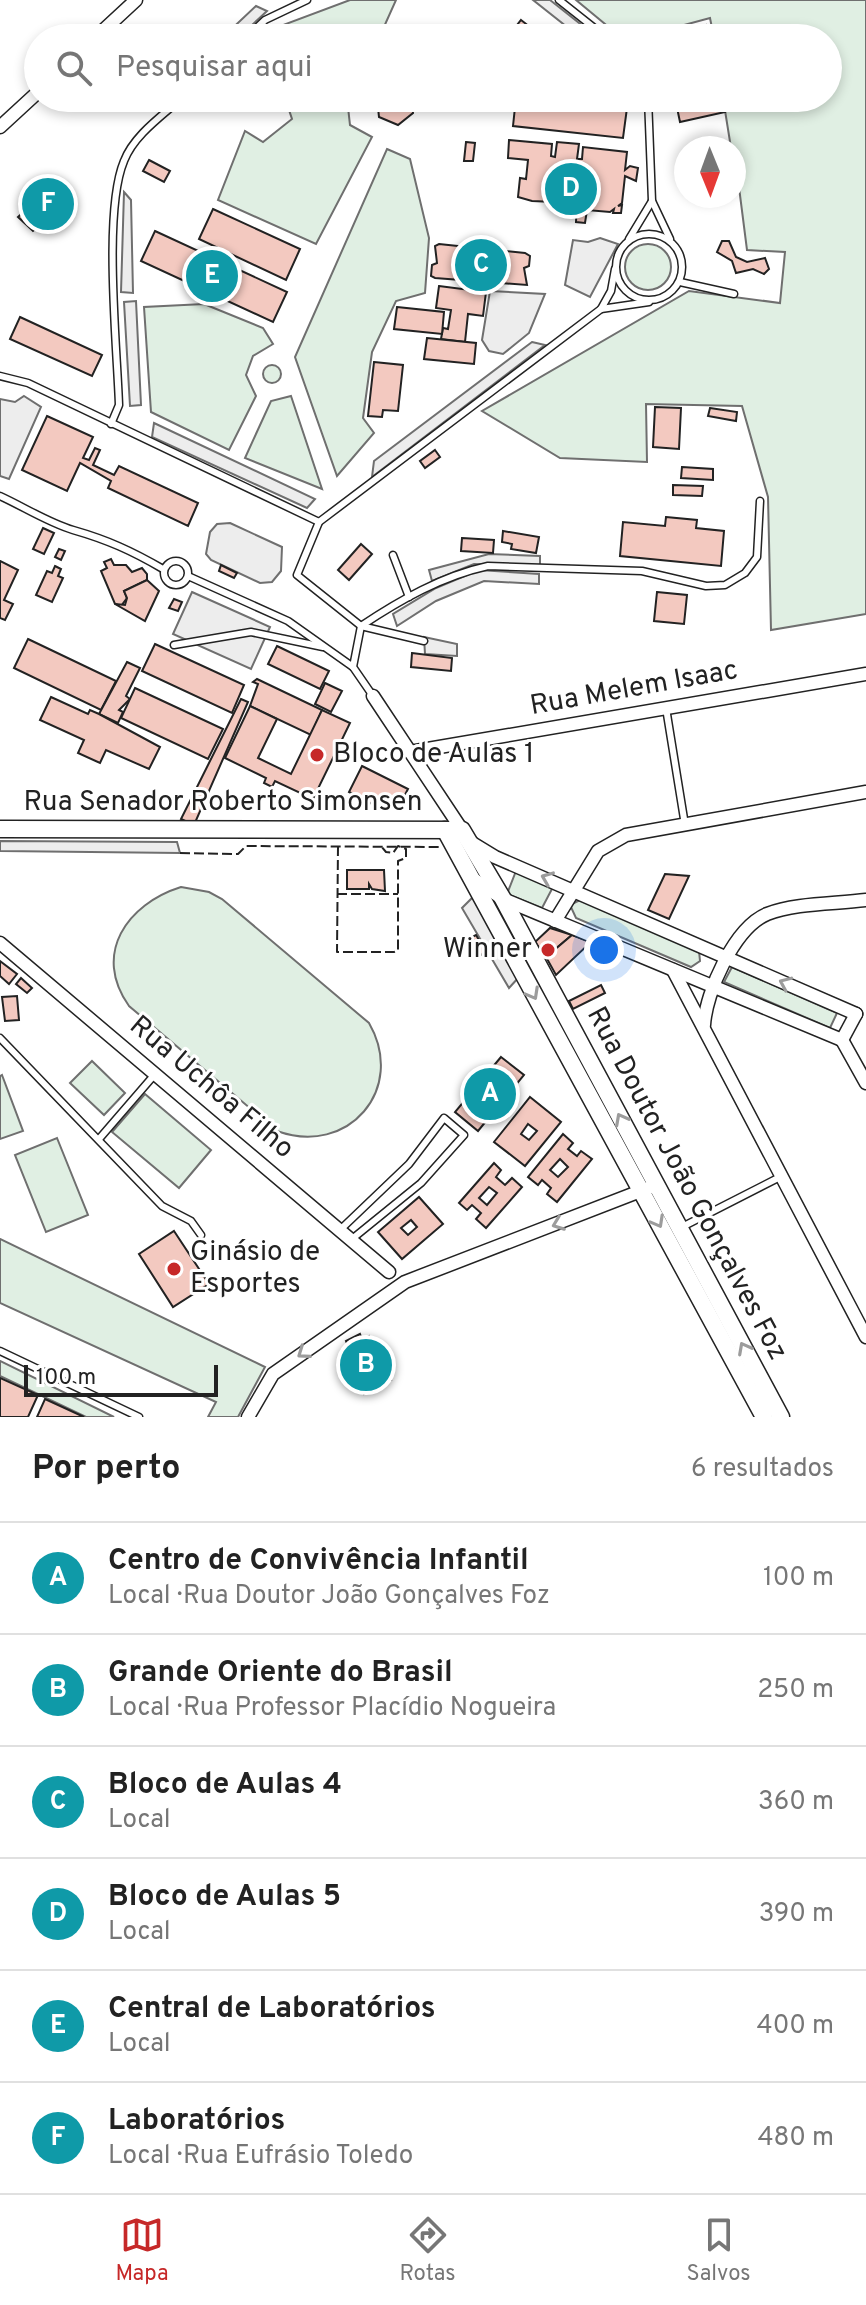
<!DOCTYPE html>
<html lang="pt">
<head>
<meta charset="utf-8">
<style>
	:root { --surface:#fff; --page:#f6f6f6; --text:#222; --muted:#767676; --line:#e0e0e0; --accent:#c62828 }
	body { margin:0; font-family:Overpass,sans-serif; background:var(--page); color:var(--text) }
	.compass { position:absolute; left:674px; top:136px; width:72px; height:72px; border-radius:50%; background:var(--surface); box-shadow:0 4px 12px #0003; rotate:179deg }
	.scale { position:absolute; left:24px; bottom:20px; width:194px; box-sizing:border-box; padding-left:8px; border:4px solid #222; border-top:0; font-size:22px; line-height:28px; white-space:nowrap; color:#222; -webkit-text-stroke:6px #fff; paint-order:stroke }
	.you { position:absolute; left:604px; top:950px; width:28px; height:28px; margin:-20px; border:6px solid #fff; border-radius:50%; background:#1a73e8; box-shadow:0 0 0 12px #1a73e833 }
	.badge { display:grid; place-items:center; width:52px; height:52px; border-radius:50%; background:var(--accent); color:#fff; font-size:26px; font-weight:700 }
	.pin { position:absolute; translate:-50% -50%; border:4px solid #fff; box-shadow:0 2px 8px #0006 }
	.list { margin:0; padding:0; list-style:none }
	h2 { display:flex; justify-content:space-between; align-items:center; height:104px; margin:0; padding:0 32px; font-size:34px }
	h2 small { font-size:26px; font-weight:400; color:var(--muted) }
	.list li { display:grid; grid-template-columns:52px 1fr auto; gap:24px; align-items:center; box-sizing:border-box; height:112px; padding:0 32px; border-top:2px solid var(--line) }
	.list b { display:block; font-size:30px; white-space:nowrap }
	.list p { margin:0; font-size:26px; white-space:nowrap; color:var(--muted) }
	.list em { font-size:26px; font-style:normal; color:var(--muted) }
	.icon { flex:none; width:44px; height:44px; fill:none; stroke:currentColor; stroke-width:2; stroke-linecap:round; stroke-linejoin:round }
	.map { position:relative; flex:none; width:866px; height:1417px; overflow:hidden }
	.search { position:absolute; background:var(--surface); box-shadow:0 4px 12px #0003; left:24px; right:24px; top:24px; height:88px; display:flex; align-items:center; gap:20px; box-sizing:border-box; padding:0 28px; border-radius:44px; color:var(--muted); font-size:30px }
	.sheet { height:776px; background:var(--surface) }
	nav { display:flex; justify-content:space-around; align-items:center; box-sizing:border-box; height:112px; border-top:2px solid var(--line); background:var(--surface); font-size:22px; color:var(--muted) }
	nav a { display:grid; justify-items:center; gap:4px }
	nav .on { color:var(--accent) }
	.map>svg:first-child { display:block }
	.green { fill:#e0efe3; stroke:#6f6f6f; stroke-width:2 }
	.parking { fill:#ededed; stroke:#6f6f6f; stroke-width:2 }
	.building { fill:#f3c9c0; stroke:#222; stroke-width:2; fill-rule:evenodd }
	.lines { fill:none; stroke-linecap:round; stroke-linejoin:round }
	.lane-casing { stroke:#222; stroke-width:9 }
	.street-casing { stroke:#222; stroke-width:15 }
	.secondary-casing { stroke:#222; stroke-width:19 }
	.lane { stroke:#fff; stroke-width:6 }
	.street { stroke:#fff; stroke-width:12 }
	.secondary { stroke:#fff; stroke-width:16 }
	.fence { stroke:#222; stroke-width:2; stroke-dasharray:10 4; stroke-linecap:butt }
	.oneway { stroke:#9c9c9c }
	.poi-dot { fill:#c62828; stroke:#fff; stroke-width:3 }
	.labels { text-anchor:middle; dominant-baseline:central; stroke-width:6; stroke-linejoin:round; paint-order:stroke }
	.street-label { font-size:28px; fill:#222; stroke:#fff }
	.poi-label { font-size:28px; fill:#222; stroke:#fff; text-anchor:start }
</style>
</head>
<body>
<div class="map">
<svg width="866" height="1417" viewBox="0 0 866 1417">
	<rect width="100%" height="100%" fill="#fff"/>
	<!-- green -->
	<g class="green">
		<polygon points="350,0 396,0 379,38 272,38 283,25"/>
		<polygon points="576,0 866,0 866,614 771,630 768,497 742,406 646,404 647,462 560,458 482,411 689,291 780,303 785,252 747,250 734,148 731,148 723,98 828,98 828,38 714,38 710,18 636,38 622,38"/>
		<polygon points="285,98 352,98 348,107 350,125 372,137 316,244 218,200 245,131 263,142 292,119"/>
		<polygon points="387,149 410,159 429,238 425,293 396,301 372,352 363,418 374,433 337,476 295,357"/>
		<circle cx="648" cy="267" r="23"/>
		<polygon points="204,304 263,328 273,344 253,356 246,375 256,396 229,450 151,412 144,307"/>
		<circle cx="272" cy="374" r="9"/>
		<polygon points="291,396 322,489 245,458 271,401"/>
		<polygon points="516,871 553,887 542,908 507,894"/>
		<path d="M181,887L209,892L222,899L369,1023C407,1089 348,1157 277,1131L129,1006C92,954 127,904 181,887Z"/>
		<polygon points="582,899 699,951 700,961 691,967 576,918 570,905"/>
		<polygon points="732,967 837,1013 830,1028 724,982"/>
		<polygon points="92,1061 125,1093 104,1115 70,1083"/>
		<polygon points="2,1075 23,1131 0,1139 0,1076"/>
		<polygon points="145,1094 211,1150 179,1188 112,1132"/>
		<polygon points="57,1138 88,1215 46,1232 15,1155"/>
		<polygon points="0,1239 265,1367 238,1417 208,1417 216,1402 0,1303"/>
		<polygon points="0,1361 114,1417 86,1417 0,1376"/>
	</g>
	<!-- parking -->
	<g class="parking">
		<polygon points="533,0 550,0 598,38 581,38"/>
		<polygon points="256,6 267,11 238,38 222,38"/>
		<polygon points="124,192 131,200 133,293 121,292"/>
		<polygon points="600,238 618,244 590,297 565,285 573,240 588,242"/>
		<polygon points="490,291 545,294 529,333 503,354 489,351 482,340"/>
		<polygon points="136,301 141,405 130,406 124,302"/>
		<polygon points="532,342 545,345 372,477 374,461"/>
		<polygon points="24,396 41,407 9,479 0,476 0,399 15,402"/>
		<polygon points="154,423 315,499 307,508 152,437"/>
		<polygon points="230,523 282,547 281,571 272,582 260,583 211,560 206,554 210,532 217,524"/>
		<polygon points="489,554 540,556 540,566 474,564 432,581 429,570"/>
		<polygon points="479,570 539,574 539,584 484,581 436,601 397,626 393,614 436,588"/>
		<polygon points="192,592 270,627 251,669 173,634"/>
		<polygon points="424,637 457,644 457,656 425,654"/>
		<polygon points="0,841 177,842 180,853 0,851"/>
		<polygon points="473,897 519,977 509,988 462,908"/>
	</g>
	<!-- building -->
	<g class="building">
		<polygon points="521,20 544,38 507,38"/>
		<polygon points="706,25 709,38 661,38 661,35"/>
		<polygon points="377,98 412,98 413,113 398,125 379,117"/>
		<polygon points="516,98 627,108 623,138 513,126"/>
		<polygon points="675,98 722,98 725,112 680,122"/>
		<polygon points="509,140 552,144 551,156 555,157 557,142 579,144 577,159 582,159 583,147 627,152 625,170 630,166 638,168 636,181 625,176 622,203 618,206 622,205 621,213 613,213 614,209 610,212 587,210 585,223 576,222 577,203 532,201 518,197 520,178 526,179 528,160 508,158"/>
		<polygon points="466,142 475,143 473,161 464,161"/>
		<polygon points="149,160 170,171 164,182 143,171"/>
		<polygon points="59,180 73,194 33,231 18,217"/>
		<polygon points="213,209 300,249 286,280 199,239"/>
		<polygon points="155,231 287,292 273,322 141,261"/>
		<polygon points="722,241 729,241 736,257 747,262 765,258 769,269 764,274 753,269 736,273 732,261 717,252"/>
		<polygon points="439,244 525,253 530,256 529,266 524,268 527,285 435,278 431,276 432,265 437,263 435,246"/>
		<polygon points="439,286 486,292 483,316 468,314 465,342 441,339 443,328 448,329 451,310 436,308"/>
		<polygon points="397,307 444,312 442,334 394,329"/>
		<polygon points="20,317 102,355 92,376 10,339"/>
		<polygon points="427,338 476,343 474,364 424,359"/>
		<polygon points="374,362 403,365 398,411 383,410 382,417 368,416"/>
		<polygon points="655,407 681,408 679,449 653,447"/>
		<polygon points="710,408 737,412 736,421 708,416"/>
		<polygon points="47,416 93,437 83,458 89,460 95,448 100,450 93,465 114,475 119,466 198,503 188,526 108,488 111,481 80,463 67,491 22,470"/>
		<polygon points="435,450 440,457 425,468 420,461"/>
		<polygon points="682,467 713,469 713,480 681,478"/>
		<polygon points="673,485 703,486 702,496 673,495"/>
		<polygon points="666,517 697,520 696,528 724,531 721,566 620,556 623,522 665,526"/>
		<polygon points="43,528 54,533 44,554 33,549"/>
		<polygon points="503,531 539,537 536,553 511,549 512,544 502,542"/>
		<polygon points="462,538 494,540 493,553 461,551"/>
		<polygon points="361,544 372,554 349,580 338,570"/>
		<polygon points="59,549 65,551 61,560 55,557"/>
		<polygon points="111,559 114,565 126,565 132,572 142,568 147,574 147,580 124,591 127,598 121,606 115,604 101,571 107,568 104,562"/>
		<polygon points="0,561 18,570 4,600 13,604 5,620 0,618"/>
		<polygon points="221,565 237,573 234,578 219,571"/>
		<polygon points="55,566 61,569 58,576 63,578 52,602 36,595 47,571 52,573"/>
		<polygon points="147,580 159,591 145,621 115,604 125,605 127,598 124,591"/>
		<polygon points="657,592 687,595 684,624 654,621"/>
		<polygon points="174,599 182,602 178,611 169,608"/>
		<polygon points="28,639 116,681 101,710 14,668"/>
		<polygon points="155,644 244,685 232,713 142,671"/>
		<polygon points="277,646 329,671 320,689 268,664"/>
		<polygon points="412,653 452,658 451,671 411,667"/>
		<polygon points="127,662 140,668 126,696 130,699 119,710 123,712 118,723 99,714"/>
		<polygon points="257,679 322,710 311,735 250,706 258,684 253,682"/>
		<polygon points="325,683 342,691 331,712 315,704"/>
		<polygon points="135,688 223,729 208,759 121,718"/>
		<polygon points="51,697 88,714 90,710 99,714 160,747 149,769 106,750 100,763 78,753 84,740 40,720"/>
		<polygon points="241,699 248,702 194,825 181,819"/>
		<polygon points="250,706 277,719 258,758 291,774 322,710 350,723 313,799 275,781 272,787 264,783 266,778 225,758"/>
		<polygon points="362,766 408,789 398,808 376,797 372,804 349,792"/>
		<polygon points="347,870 384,870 385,891 372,889 369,884 369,889 347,889"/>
		<polygon points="665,874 689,876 669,919 648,910"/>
		<polygon points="550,928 572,935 546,957 535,942"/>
		<polygon points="476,935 486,952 481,955 472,937"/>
		<polygon points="572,935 591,942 556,975 546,957"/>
		<polygon points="0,961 17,974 9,984 0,976"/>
		<polygon points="21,978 32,988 27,993 16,984"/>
		<polygon points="601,985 605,993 573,1009 569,1001"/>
		<polygon points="17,996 19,1020 5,1021 2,997"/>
		<polygon points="501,1057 524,1075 478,1131 455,1112"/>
		<path d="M530,1097L561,1122L525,1166L494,1142ZM528,1124L537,1131L529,1140L521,1134Z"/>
		<path d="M563,1134L573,1143L568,1149L577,1156L581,1151L592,1159L557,1202L547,1194L551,1188L542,1180L538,1185L528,1177ZM560,1159L568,1167L558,1177L550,1170Z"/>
		<path d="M494,1163L501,1170L496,1177L505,1185L512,1178L522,1187L486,1228L476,1219L481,1213L472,1205L467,1210L459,1203ZM489,1187L497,1193L487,1205L479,1198Z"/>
		<path d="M419,1197L443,1224L402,1259L378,1232ZM411,1220L417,1227L408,1235L401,1228Z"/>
		<polygon points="174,1231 209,1284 173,1307 139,1254"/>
		<polygon points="360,1334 362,1339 348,1346 346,1341"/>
		<polygon points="369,1336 391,1380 364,1394 342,1350"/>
		<polygon points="0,1378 38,1395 28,1417 0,1417"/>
		<polygon points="45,1399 84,1417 37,1417"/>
	</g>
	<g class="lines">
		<defs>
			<g id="lane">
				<polyline points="559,0 607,38"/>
				<polyline points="246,38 265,20 307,0"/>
				<polyline points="648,98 652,201 670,239"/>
				<circle cx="649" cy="267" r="33"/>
				<polyline points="629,239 652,201"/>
				<polyline points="680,282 734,294"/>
				<polyline points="601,309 649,302"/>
				<polyline points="0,376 28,383 319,522"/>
				<path d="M111,424L119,405C117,346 103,211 124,161C134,135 162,116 182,98"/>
				<path d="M0,496C24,507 49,523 73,530C108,540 132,551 163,569"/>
				<polyline points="393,555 409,597"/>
				<circle cx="176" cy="573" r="12"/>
				<polyline points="188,576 288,621 353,667"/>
				<polyline points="424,641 361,626 297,575 319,522 601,309 611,291 615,269"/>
				<polyline points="174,645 251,632 323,647"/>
				<path d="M373,696L353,667L361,626C400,600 442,576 488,566L642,571L706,586L725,585L745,573L757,557L760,501"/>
				<polyline points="666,708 685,825"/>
				<polyline points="0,1038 162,1206 191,1221 201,1235"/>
				<polyline points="99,1139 156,1073"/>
				<polyline points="682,1227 782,1176"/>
				<polyline points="341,1229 409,1164 444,1118 464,1135 421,1183 352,1239"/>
				<polyline points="0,1351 139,1417"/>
			</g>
			<g id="street">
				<polyline points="95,38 136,0"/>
				<polyline points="0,127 38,92"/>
				<polyline points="373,696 462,830"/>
				<polyline points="410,752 866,674"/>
				<polyline points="472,843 495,857 856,1014"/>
				<polyline points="472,878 503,899 842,1040"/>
				<polyline points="555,921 598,851 626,835 866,792"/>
				<polyline points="0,943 389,1272"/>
				<polyline points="673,970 866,1337"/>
				<path d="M704,1025C706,992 734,928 767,914C795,903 835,904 866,900"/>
				<polyline points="842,1040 866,1083"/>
				<polyline points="842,1040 856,1014"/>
				<polyline points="248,1417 273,1374 405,1282 656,1185"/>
			</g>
			<g id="secondary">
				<polyline points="0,829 462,830 503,899 781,1417"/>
				<polyline points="445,830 764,1417"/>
			</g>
		</defs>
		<!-- lane casing -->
		<use href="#lane" class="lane-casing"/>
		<!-- street casing -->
		<use href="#street" class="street-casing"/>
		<!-- secondary casing -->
		<use href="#secondary" class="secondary-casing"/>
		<!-- lane -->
		<use href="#lane" class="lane"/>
		<!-- street -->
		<use href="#street" class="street"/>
		<!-- secondary -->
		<use href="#secondary" class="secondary"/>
		<!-- fence -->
		<g class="fence">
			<polyline points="338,846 337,952 394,952 398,950 398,861 406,858 406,849 398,846 393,853 386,852 381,846"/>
			<polyline points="180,853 238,854 246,846 442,847"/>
			<polyline points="337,894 398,894"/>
		</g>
	</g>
	<!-- one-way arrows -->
	<defs><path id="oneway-chevron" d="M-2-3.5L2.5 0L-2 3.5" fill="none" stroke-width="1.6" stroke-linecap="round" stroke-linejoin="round" transform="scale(2)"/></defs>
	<g class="oneway">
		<use href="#oneway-chevron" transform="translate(547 878) rotate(-158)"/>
		<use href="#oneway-chevron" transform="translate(785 983) rotate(-156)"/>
		<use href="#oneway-chevron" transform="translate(533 994) rotate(61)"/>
		<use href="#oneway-chevron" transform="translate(621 1119) rotate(-118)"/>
		<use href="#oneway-chevron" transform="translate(658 1222) rotate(61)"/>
		<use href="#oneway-chevron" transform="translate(558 1224) rotate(159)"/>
		<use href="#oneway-chevron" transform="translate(744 1348) rotate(-118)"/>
		<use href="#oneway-chevron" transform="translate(303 1353) rotate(145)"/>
	</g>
	<!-- markers -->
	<g class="poi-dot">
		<circle cx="317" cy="755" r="8"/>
		<circle cx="548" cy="950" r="8"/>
		<circle cx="174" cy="1269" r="8"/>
	</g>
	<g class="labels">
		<!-- street labels -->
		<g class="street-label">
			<text transform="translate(634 689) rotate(-10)">Rua Melem Isaac</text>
			<text x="223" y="803">Rua Senador Roberto Simonsen</text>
			<text transform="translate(211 1088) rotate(40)">Rua Uchôa Filho</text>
			<text transform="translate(686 1184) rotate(62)">Rua Doutor João Gonçalves Foz</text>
		</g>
		<!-- poi labels -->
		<g class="poi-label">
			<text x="333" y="755">Bloco de Aulas 1</text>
			<text x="532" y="950" text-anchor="end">Winner</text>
			<text x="190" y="1253">Ginásio de<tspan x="190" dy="32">Esportes</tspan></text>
		</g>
	</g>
</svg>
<svg class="compass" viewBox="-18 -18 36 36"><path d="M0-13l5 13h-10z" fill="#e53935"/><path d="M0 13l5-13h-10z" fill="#767676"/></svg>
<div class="scale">100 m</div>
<div class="you"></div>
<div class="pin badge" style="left:490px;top:1094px;background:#0f9aa8">A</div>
<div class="pin badge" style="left:366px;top:1365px;background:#0f9aa8">B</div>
<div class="pin badge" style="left:481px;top:265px;background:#0f9aa8">C</div>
<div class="pin badge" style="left:571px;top:189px;background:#0f9aa8">D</div>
<div class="pin badge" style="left:212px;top:276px;background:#0f9aa8">E</div>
<div class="pin badge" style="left:48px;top:204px;background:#0f9aa8">F</div>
<div class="search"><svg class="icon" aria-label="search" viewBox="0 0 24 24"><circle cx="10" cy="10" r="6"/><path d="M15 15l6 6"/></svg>Pesquisar aqui</div>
</div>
<section class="sheet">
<h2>Por perto<small>6 resultados</small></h2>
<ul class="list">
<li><span class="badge" style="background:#0f9aa8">A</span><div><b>Centro de Convivência Infantil</b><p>Local · Rua Doutor João Gonçalves Foz</p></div><em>100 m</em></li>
<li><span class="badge" style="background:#0f9aa8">B</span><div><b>Grande Oriente do Brasil</b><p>Local · Rua Professor Placídio Nogueira</p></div><em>250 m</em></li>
<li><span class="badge" style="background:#0f9aa8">C</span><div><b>Bloco de Aulas 4</b><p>Local</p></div><em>360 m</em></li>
<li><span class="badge" style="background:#0f9aa8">D</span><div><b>Bloco de Aulas 5</b><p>Local</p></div><em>390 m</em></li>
<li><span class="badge" style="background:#0f9aa8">E</span><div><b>Central de Laboratórios</b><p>Local</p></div><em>400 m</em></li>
<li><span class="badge" style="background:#0f9aa8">F</span><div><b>Laboratórios</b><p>Local · Rua Eufrásio Toledo</p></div><em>480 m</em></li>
</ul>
</section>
<nav>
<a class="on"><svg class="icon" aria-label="map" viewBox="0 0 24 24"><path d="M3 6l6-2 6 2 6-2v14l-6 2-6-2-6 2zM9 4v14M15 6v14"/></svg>Mapa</a>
<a><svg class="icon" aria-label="directions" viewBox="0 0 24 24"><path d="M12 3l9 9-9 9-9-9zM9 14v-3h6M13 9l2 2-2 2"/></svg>Rotas</a>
<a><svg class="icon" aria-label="saved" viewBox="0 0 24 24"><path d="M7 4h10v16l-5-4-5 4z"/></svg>Salvos</a>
</nav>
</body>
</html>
